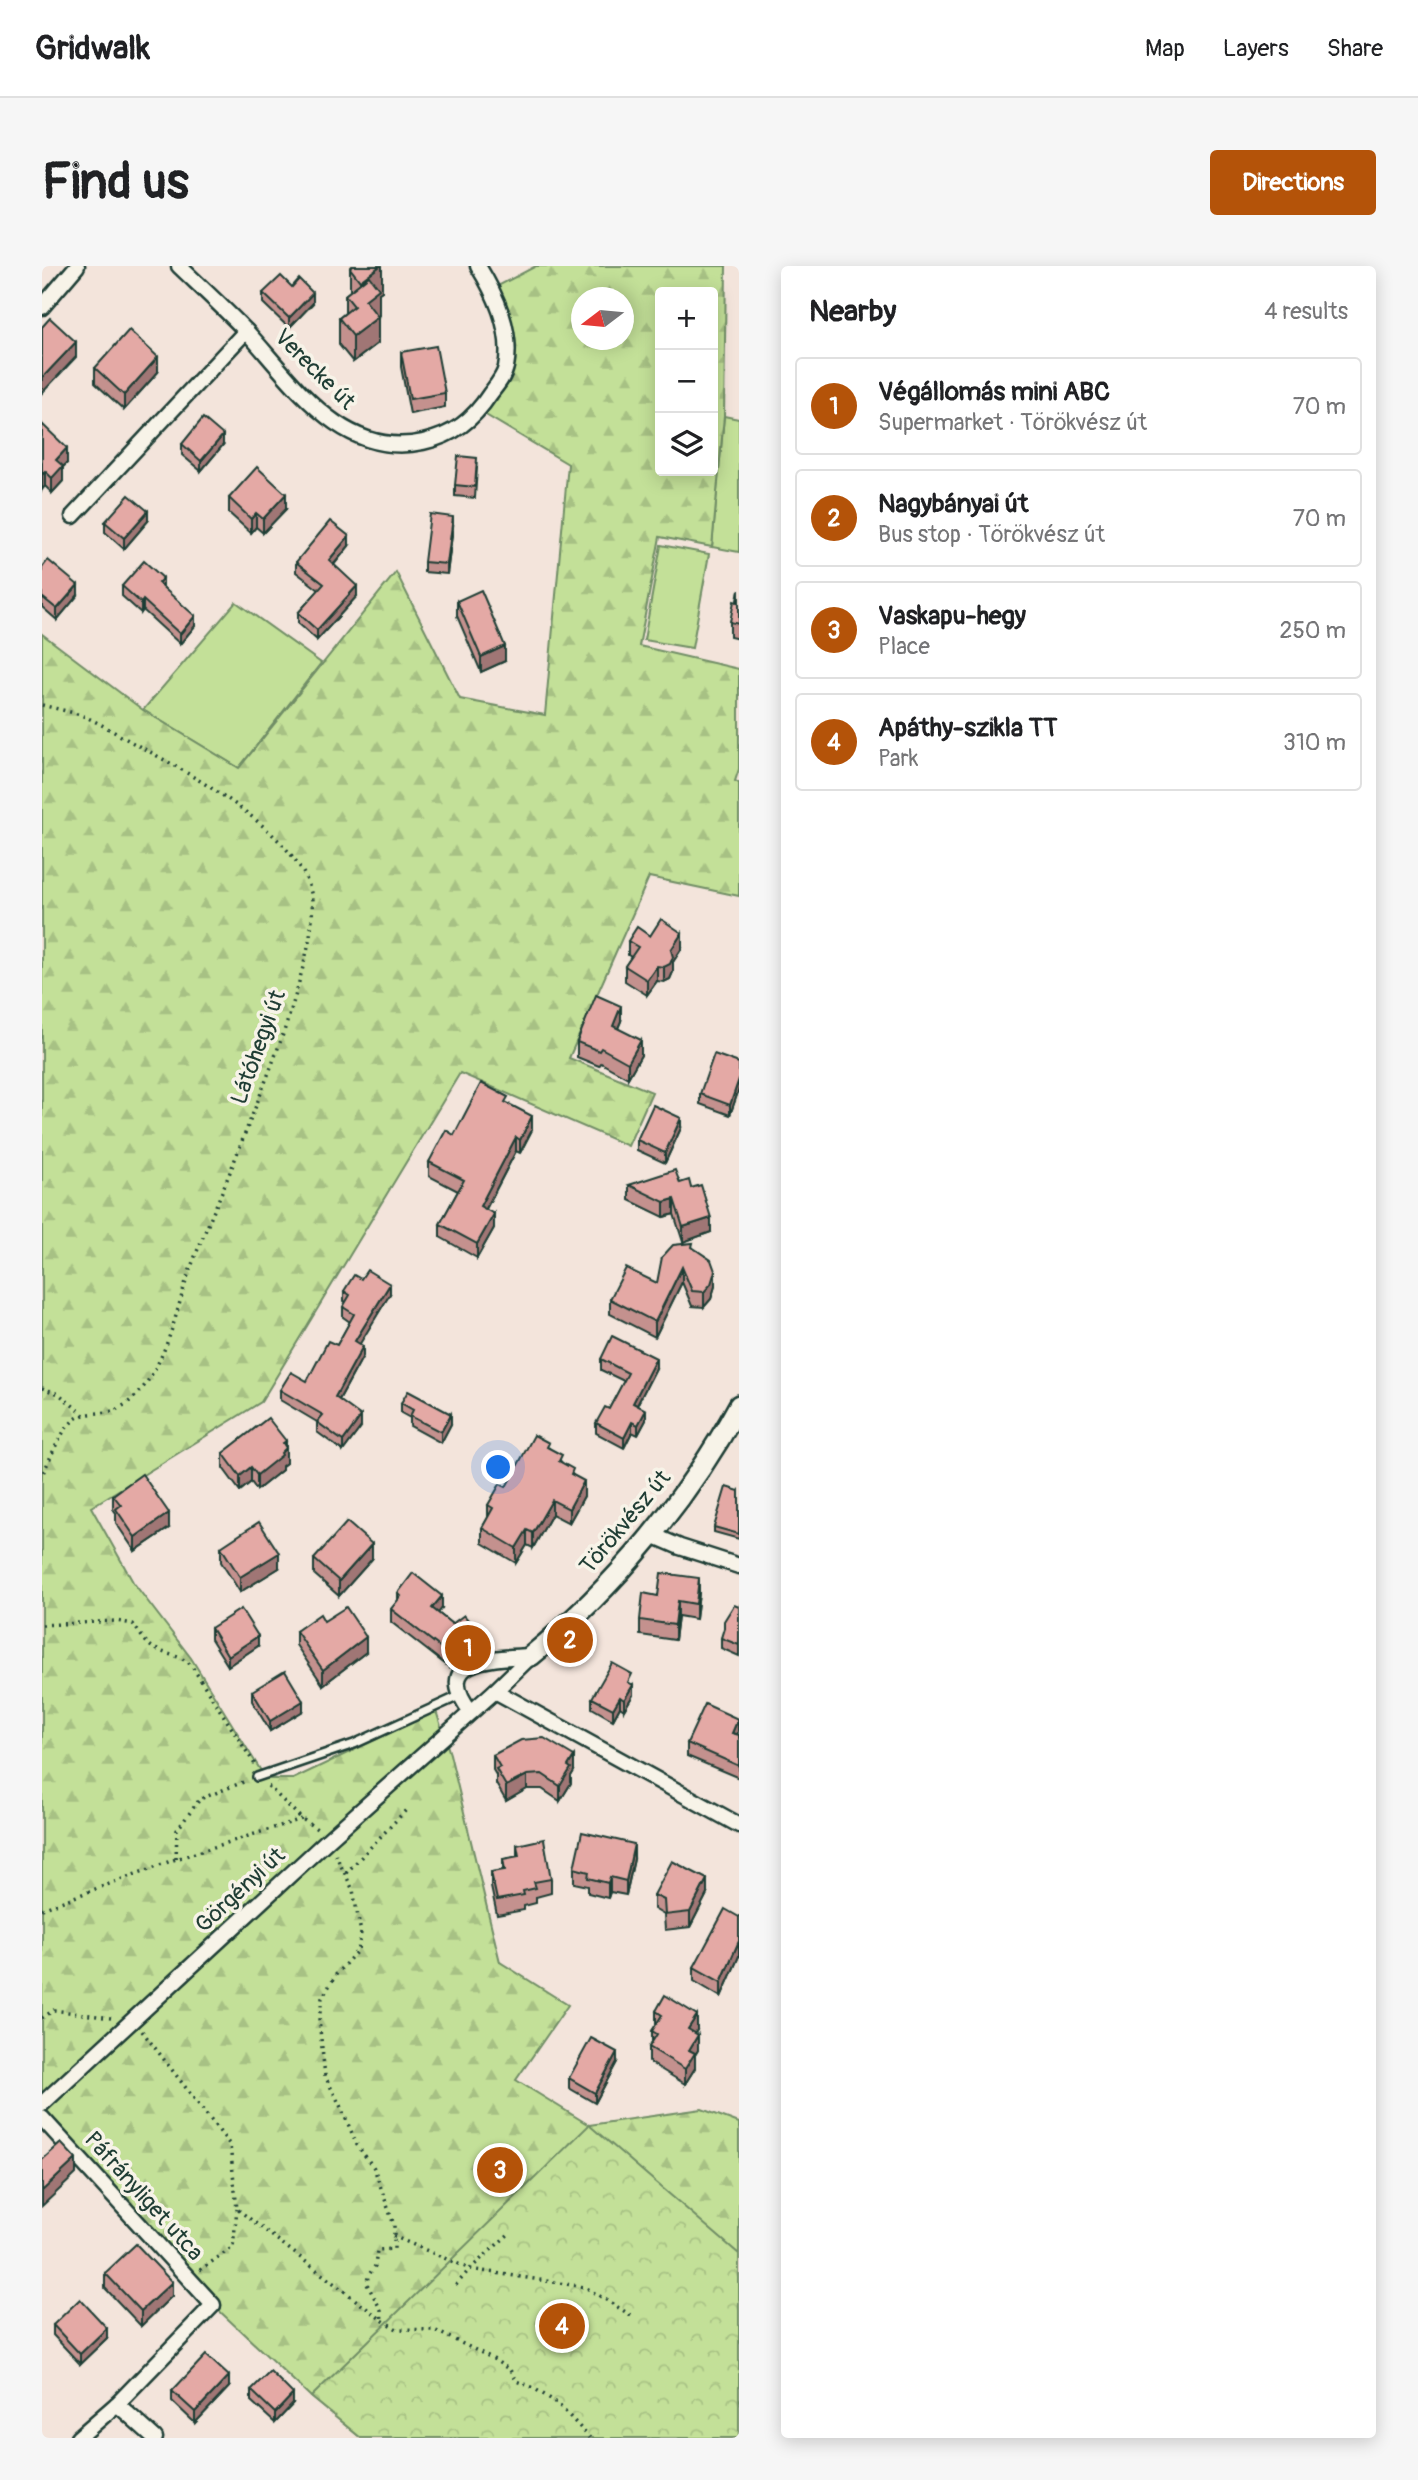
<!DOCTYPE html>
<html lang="en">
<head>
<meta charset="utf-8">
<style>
	:root { --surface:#fff; --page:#f6f6f6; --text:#202124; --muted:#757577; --line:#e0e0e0; --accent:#b45309 }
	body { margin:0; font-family:Pangolin,sans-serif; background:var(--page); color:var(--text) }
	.controls { position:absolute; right:21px; top:21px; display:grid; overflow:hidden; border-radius:7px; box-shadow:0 4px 18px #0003 }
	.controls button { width:63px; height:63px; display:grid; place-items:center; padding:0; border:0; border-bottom:2px solid var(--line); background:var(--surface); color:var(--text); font:35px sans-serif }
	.compass { position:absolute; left:529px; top:21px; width:63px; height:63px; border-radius:50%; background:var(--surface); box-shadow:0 4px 18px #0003; rotate:254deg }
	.you { position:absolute; left:457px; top:1202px; width:24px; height:24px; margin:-18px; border:5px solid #fff; border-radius:50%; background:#1a73e8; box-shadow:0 0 0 10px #1a73e833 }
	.badge { display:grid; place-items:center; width:46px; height:46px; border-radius:50%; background:var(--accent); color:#fff; font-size:23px; font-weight:700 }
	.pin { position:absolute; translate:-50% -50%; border:4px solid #fff; box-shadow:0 2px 7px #0006 }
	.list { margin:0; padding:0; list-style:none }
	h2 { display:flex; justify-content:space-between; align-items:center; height:91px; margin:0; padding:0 28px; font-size:30px }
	h2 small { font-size:23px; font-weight:400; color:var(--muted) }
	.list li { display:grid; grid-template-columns:46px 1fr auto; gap:21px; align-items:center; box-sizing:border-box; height:98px; margin:0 14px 14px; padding:0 14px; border:2px solid var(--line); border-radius:7px }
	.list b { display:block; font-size:26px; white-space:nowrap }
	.list p { margin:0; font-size:23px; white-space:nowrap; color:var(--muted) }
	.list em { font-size:23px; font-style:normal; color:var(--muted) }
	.icon { flex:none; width:38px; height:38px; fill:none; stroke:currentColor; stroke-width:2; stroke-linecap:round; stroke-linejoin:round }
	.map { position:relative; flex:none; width:697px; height:2172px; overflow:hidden; border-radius:7px }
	header { display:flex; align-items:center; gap:42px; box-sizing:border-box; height:98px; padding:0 35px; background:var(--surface); border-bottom:2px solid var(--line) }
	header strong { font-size:33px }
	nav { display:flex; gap:38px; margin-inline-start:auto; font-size:24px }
	.intro { display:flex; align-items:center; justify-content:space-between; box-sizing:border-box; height:168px; padding:0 42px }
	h1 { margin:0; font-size:49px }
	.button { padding:18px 32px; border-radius:7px; background:var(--accent); color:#fff; font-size:24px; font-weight:700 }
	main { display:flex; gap:42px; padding:0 42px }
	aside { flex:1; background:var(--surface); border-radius:7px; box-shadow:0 4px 18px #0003 }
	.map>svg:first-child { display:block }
	.grass { fill:#c3e098; stroke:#718e66; stroke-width:2 }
	.forest { fill:url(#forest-firs); stroke:#718e66; stroke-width:2; fill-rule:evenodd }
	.park { fill:url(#park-crowns); stroke:#718e66; stroke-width:2 }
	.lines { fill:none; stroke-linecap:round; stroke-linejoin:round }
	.service-casing { stroke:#1f3d34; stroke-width:12 }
	.minor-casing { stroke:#1f3d34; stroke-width:19 }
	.tertiary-casing { stroke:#1f3d34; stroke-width:24 }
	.path { stroke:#1f3d34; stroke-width:3.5; stroke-dasharray:2 5; stroke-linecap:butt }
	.service { stroke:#f7f3e8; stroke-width:7 }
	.minor { stroke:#f7f3e8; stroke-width:14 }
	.tertiary { stroke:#f7f3e8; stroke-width:19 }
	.wall { fill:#c4918e; stroke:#1f3d34; stroke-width:2 }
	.shaded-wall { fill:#a07674; stroke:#1f3d34; stroke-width:2 }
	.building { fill:#e4a9a5; stroke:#1f3d34; stroke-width:2 }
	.labels { text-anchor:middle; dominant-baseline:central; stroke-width:7; stroke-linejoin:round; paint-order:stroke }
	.street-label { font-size:23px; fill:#1f3d34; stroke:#f7f3e8 }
</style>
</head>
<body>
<header>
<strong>Gridwalk</strong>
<nav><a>Map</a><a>Layers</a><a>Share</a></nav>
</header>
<div class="intro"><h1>Find us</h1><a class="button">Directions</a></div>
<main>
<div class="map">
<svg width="697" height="2172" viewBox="0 0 697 2172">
	<defs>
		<pattern id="forest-firs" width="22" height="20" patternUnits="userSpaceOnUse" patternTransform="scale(1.75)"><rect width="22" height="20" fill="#c3e098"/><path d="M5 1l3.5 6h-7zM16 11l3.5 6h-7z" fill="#a7c184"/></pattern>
		<pattern id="park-crowns" width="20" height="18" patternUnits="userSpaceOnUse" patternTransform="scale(1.75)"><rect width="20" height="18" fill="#c3e098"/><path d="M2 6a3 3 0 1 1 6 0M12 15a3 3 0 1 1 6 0" fill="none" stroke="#a7c184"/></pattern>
	</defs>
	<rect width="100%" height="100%" fill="#f3e4db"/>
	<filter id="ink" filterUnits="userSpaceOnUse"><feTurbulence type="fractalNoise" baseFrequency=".0143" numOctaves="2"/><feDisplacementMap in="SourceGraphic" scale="14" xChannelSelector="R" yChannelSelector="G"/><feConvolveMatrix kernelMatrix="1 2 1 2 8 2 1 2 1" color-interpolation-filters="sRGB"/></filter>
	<g filter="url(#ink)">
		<!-- grass -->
		<g class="grass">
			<polygon points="682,150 697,153 697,286 670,281"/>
			<polygon points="619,279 667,288 650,382 602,374"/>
			<polygon points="194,336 279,397 197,502 101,444"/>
		</g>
		<!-- forest -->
		<path class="forest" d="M494,0H684L682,150L670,281L618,271L597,380L697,403V503L693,515L697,517V630L607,611L527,792L610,826L586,880L418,807L219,1136L49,1241L91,1316L149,1392L224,1513H251L394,1445L408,1488L458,1696L526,1739L474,1814L547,1859L660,1843L697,1857V2172H319L269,2131L171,2039L0,1852V368L101,444L197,502L354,306L418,433L503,449L526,198L437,145L464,100L450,23ZM618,26H671V205H618ZM540,32H582V74H540Z"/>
		<!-- park -->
		<polygon class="park" points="547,1859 697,1988 697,2172 319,2172 269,2131"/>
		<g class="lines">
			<defs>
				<polyline id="service" points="215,1511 312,1478 417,1430"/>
				<g id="minor">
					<path d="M137,0C160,22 184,44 206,67C253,119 301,193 381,176C412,169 431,154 448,128C454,120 462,111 464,101C471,65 454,29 436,0"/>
					<polyline points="0,41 35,0"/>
					<polyline points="31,250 204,65"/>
					<polyline points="608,1268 638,1281 697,1300"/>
					<polyline points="453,1425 697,1559"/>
					<path d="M429,1446C388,1392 452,1392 489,1390"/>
					<polyline points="0,1838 288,1572 453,1425 489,1390"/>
					<polyline points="0,1852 171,2039 75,2138 36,2172"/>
					<polyline points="75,2138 113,2172"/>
				</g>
				<path id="tertiary" d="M489,1390C572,1322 646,1233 697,1139"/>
			</defs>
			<!-- service casing -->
			<use href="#service" class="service-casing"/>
			<!-- minor casing -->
			<use href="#minor" class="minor-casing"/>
			<!-- tertiary casing -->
			<use href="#tertiary" class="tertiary-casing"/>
			<!-- path -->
			<g class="path">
				<path d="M0,439C15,443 32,446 46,452C63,460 80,471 97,480C147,507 265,571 270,634C272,660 265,687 258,712C242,775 215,835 192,896C177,934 160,971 146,1009C134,1046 129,1078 107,1113C100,1125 86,1139 73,1144C60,1149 43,1145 32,1154C17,1167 9,1192 0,1209"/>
				<polyline points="0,1122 17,1128 42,1149"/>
				<path d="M0,1359L74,1355L91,1358C98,1367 104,1380 116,1384C128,1390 138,1389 149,1399L214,1500"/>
				<polyline points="226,1520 260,1553 275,1563"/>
				<polyline points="293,1588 311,1624 319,1667 316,1684 295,1707 280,1732 277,1754 283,1810 298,1839 315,1879 332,1902 352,1959 352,1983 335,1984 333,2000 326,2010 325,2018 339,2044 340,2054"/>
				<polyline points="134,1593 135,1564 158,1533 204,1515"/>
				<polyline points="304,1607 364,1544"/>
				<polyline points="0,1643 134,1593 260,1553"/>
				<polyline points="0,1752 12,1744 69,1752"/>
				<polyline points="100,1765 188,1879 195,1943 340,2054 355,2063 392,2064 448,2091 468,2104 474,2115 490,2121 515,2137 548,2172"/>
				<polyline points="351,1970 428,2003 543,2021 590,2050"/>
				<polyline points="158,2004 191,1981 195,1943"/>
				<polyline points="414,2019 428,2003 469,1966"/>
			</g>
			<!-- service -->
			<use href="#service" class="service"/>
			<!-- minor -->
			<use href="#minor" class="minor"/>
			<!-- tertiary -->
			<use href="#tertiary" class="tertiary"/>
		</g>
		<!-- wall -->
		<g class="wall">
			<polygon points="340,0 340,25 337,27 337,49 336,51 336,77 311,96 297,79 297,52 303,47 303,29 308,25 308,2"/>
			<polygon points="250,21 271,37 247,62 221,37 221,27"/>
			<polygon points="359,86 403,127 403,141 368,148 359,101"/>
			<polygon points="53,102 116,106 82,144 53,117"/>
			<polygon points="0,158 25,197 21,201 21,215 10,227 3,220"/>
			<polygon points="140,178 181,179 159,205 140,189"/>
			<polygon points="435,202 433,232 413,230 413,219"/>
			<polygon points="187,232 244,243 221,267 214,261 209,267 187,247"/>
			<polygon points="106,255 82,283 63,266 63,256"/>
			<polygon points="411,261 405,308 382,306 382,296"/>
			<polygon points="307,280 292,299 315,330 275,374 256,357 256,347 277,324 254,306 254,296"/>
			<polygon points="0,302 36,329 15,354 0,341"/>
			<polygon points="80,320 121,321 153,360 138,378 101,344 99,347 80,330"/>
			<polygon points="697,324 697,373 688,371 688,356 695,336"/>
			<polygon points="415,335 463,395 439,406 415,350"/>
			<polygon points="608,670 640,682 631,696 631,706 628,713 622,716 615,715 605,729 583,715 583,700 589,691 586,689 586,675"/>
			<polygon points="579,755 576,762 599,789 586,812 559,797 557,800 535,791 535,776"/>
			<polygon points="697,797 697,823 688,849 658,838 658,828"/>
			<polygon points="466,838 490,864 478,887 474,885 444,943 452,962 435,992 398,971 398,958 416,925 387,910 387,896 412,869"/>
			<polygon points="639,862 623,897 595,884 595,874"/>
			<polygon points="638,917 649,922 669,966 641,976 632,948 622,951 587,934 587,919"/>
			<polygon points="651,982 673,1020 669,1033 662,1041 650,1040 640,1016 613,1071 568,1048 568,1033 615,1017"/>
			<polygon points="302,1025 348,1028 317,1078 321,1090 297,1134 319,1161 301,1185 275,1166 275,1156 238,1134 238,1124 265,1115 295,1079 308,1056 301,1051 301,1041 304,1036 302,1035"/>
			<polygon points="559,1093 614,1102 595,1139 604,1154 596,1169 590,1166 582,1182 554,1167 554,1157 567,1143 582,1115 559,1104"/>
			<polygon points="359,1137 409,1158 399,1177 368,1160 368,1152 359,1147"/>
			<polygon points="244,1181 244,1197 240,1200 240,1204 215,1224 209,1216 198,1225 181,1202 181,1187"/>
			<polygon points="507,1182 531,1209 542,1230 527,1257 510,1248 491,1282 485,1279 474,1297 440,1277 440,1262 446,1252 446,1239"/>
			<polygon points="697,1225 697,1273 672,1266 672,1261"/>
			<polygon points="71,1229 127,1262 93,1285 74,1257 74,1247 71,1243"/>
			<polygon points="179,1281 237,1302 198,1326 179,1296"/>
			<polygon points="272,1293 330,1293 297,1330 272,1308"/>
			<polygon points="356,1327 400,1342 396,1347 437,1380 408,1402 349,1356 349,1343 356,1335"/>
			<polygon points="657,1327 654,1353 636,1350 633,1374 598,1369 598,1354 616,1330"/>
			<polygon points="697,1341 697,1390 679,1382 679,1372"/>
			<polygon points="282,1355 324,1386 281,1419 254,1379 254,1365"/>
			<polygon points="169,1362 216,1380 186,1400 169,1373"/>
			<polygon points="590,1418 591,1429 582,1444 578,1441 571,1454 550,1442 550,1432"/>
			<polygon points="210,1425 261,1445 228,1465 210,1435"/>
			<polygon points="696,1466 695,1468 697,1469 697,1512 645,1490 645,1477"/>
			<polygon points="451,1489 532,1505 529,1510 529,1517 518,1535 500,1523 485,1523 464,1535 454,1518 454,1509 451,1504"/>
			<polygon points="475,1579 509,1613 509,1627 494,1631 494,1637 482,1640 482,1644 455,1649 449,1621 449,1606 461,1604 461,1593 475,1591"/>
			<polygon points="592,1593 584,1629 568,1626 566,1632 546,1627 546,1620 532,1617 532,1602"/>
			<polygon points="665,1628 648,1661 623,1664 622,1649 612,1643 612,1629"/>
			<polygon points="697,1651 697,1690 679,1731 652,1715 652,1701"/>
			<polygon points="614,1745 655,1764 653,1767 656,1784 653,1789 653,1802 643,1818 607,1796 607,1781 610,1776 610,1765 614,1759"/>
			<polygon points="575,1796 553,1837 527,1822 527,1812"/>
			<polygon points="63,2007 130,2030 99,2060 63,2022"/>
			<polygon points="11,2059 65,2072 38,2098 11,2069"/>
			<polygon points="187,2121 153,2157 130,2135 130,2125"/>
			<polygon points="209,2124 251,2138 233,2157 209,2135"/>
		</g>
		<!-- shaded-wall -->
		<g class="shaded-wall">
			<polygon points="338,0 340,0 340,25 337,27 337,49 323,60 318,42 318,15"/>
			<polygon points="271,27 271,37 247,62 247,52"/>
			<polygon points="336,51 336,77 311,96 311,70"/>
			<polygon points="34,76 34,91 0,127 0,112"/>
			<polygon points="116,91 116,106 82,144 82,129"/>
			<polygon points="181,169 181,179 159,205 159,195"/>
			<polygon points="25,182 25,197 21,201 21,215 10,227 10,212 14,194"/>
			<polygon points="3,205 3,220 0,224 0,209"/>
			<polygon points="244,228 244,243 221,267 221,253"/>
			<polygon points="106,245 106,255 82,283 82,272"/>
			<polygon points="214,247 214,261 209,267 209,253"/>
			<polygon points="411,251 411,261 405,308 405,298"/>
			<polygon points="307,270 307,280 287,304 287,294"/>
			<polygon points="121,312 121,322 116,317"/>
			<polygon points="36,319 36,329 15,354 15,343"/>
			<polygon points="315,320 315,330 275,374 275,364"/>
			<polygon points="101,334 101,344 99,347 99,337"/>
			<polygon points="153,350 153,360 138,378 138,368"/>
			<polygon points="463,380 463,395 439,406 439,391"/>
			<polygon points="640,667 640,682 631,696 631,706 628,713 622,716 622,701 629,684"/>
			<polygon points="615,700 615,715 605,729 605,714"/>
			<polygon points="579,740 579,755 571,774 571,760"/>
			<polygon points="599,774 599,789 586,812 586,797"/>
			<polygon points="697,813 697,823 688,849 688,839"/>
			<polygon points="490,850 490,864 478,887 478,874"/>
			<polygon points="639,852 639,862 623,897 623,887"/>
			<polygon points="474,871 474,885 438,954 438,940"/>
			<polygon points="632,933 632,948 622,951 622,936"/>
			<polygon points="452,948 452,962 435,992 435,978"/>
			<polygon points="669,952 669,966 641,976 641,961"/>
			<polygon points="640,1001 640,1016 613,1071 613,1056"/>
			<polygon points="673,1005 673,1020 669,1033 662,1041 662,1026"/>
			<polygon points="348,1018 348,1028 313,1086 313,1075"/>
			<polygon points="321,1080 321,1090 293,1141 293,1131"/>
			<polygon points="614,1092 614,1102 591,1147 591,1137"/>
			<polygon points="604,1144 604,1154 596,1169 596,1159"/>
			<polygon points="409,1148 409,1158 399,1177 399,1166"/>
			<polygon points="319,1150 319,1161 301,1185 301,1175"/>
			<polygon points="590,1156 590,1166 582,1182 582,1172"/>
			<polygon points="244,1175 244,1197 240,1200 240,1204 215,1224 215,1209"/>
			<polygon points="209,1201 209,1216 198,1225 198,1210"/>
			<polygon points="542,1215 542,1230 527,1257 527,1243"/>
			<polygon points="510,1234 510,1248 491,1282 491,1267"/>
			<polygon points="127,1247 127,1262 93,1285 93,1271"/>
			<polygon points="485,1264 485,1279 474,1297 474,1282"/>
			<polygon points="330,1278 330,1293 297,1330 297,1315"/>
			<polygon points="237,1287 237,1302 198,1326 198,1311"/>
			<polygon points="657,1312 657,1327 654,1353 654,1338"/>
			<polygon points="400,1330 400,1342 390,1355 390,1342"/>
			<polygon points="636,1335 636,1350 633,1374 633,1359"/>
			<polygon points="437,1367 437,1380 408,1402 408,1389"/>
			<polygon points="216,1370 216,1380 186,1400 186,1390"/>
			<polygon points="324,1371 324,1386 281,1419 281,1404"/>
			<polygon points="591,1419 591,1429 582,1444 582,1434"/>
			<polygon points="578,1431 578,1441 571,1454 571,1443"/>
			<polygon points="261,1435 261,1445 228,1465 228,1455"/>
			<polygon points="696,1453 696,1466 690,1479 690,1467"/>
			<polygon points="532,1490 532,1505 529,1510 529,1517 518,1535 518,1520 526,1500"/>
			<polygon points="485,1509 485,1523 464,1535 464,1520"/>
			<polygon points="592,1578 592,1593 584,1629 584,1615"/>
			<polygon points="568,1611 568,1626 566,1632 566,1617"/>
			<polygon points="665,1613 665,1628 648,1661 648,1646"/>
			<polygon points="697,1675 697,1690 679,1731 679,1716"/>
			<polygon points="655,1749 655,1764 646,1778 646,1763"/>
			<polygon points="656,1769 656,1784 653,1789 653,1802 643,1818 643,1803 647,1784"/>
			<polygon points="575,1786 575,1796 553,1837 553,1827"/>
			<polygon points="34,1893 34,1908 0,1940 0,1925"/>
			<polygon points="130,2016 130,2030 99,2060 99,2045"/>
			<polygon points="65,2062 65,2072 38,2098 38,2088"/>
			<polygon points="187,2110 187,2121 153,2157 153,2146"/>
			<polygon points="251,2128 251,2138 233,2157 233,2147"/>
		</g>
		<!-- building -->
		<g class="building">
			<polygon points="310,0 338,0 318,15 308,2"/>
			<polygon points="239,10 250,21 257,13 271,27 247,52 221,27"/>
			<polygon points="327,10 337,23 323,34 336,51 311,70 297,52 312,40 303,29"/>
			<polygon points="8,52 34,76 0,112 0,61"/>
			<polygon points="87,64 116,91 82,129 53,102"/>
			<polygon points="394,80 403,127 368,133 359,86"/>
			<polygon points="161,152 181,169 159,195 140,178"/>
			<polygon points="0,158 25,182 14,194 21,200 10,212 3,205 0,209"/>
			<polygon points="416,190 435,192 433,221 413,219"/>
			<polygon points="215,201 244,228 221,253 214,247 209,253 187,232"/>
			<polygon points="87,229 106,245 82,272 63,256"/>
			<polygon points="388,248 411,251 405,298 382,296"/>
			<polygon points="288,255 307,270 287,294 315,320 275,364 256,347 282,318 254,296"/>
			<polygon points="6,294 36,319 15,343 0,331 0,302"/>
			<polygon points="102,295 121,312 116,317 153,350 138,368 101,334 99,337 80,320"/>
			<polygon points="439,324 463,380 439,391 415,335"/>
			<polygon points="697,324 697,358 688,356 692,335 695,336"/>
			<polygon points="619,653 640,667 629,684 631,691 628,698 622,701 615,700 605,714 583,700 596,681 586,675 595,661 608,670"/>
			<polygon points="554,729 579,740 571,760 599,774 586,797 559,782 557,785 535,776"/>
			<polygon points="672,788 697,797 697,813 688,839 658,828"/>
			<polygon points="439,817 466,831 463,836 490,850 478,874 474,871 438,940 452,948 435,978 398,958 422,914 387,896 404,864 412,869"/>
			<polygon points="611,839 639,852 623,887 595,874"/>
			<polygon points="633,904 638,917 647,914 649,922 659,919 669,952 641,961 632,933 622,936 587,919"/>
			<polygon points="651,977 650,981 669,994 673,1005 669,1018 662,1026 650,1025 640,1001 613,1056 568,1033 584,1002 615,1017 620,991 631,979"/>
			<polygon points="325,1004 348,1018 313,1075 321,1080 293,1131 319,1150 301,1175 275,1156 281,1149 238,1124 249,1106 265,1115 286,1075 295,1079 312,1048 301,1041 308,1029 302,1025 312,1009 319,1013"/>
			<polygon points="570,1070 614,1092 591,1137 604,1144 596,1159 590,1156 582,1172 554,1157 563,1141 567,1143 586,1107 559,1093"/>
			<polygon points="366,1125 409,1148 399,1166 368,1150 371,1144 359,1137"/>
			<polygon points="226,1152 244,1175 241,1177 244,1182 239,1187 240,1189 215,1209 209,1201 198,1210 181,1187"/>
			<polygon points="492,1169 507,1177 505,1181 520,1189 517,1195 531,1203 529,1208 542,1215 527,1243 510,1234 491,1267 485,1264 474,1282 440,1262 451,1242 446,1239 458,1218 464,1221"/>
			<polygon points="100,1208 127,1247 93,1271 74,1243 79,1239 71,1229"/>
			<polygon points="684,1221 697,1225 697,1268 672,1261"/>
			<polygon points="217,1256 237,1287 198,1311 179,1281"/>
			<polygon points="305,1256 330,1278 297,1315 272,1293"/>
			<polygon points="371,1307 400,1330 390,1342 410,1358 422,1349 437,1367 408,1389 349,1343 359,1330 356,1327"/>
			<polygon points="619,1307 657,1312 654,1338 636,1335 633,1359 598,1354 601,1327 616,1330"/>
			<polygon points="692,1339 697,1341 697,1379 679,1372 682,1362 682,1355"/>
			<polygon points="304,1341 324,1371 281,1404 254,1365 278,1348 282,1355"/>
			<polygon points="199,1343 216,1370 186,1390 169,1362"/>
			<polygon points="570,1397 590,1408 586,1416 591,1419 582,1434 578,1431 571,1443 550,1432"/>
			<polygon points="243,1405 261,1435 228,1455 210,1425"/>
			<polygon points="663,1438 696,1453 690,1467 697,1469 697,1500 645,1477"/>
			<polygon points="502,1472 532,1490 526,1500 529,1502 518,1520 500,1508 485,1509 464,1520 454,1503 458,1501 451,1489 479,1474"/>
			<polygon points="540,1566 592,1578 584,1615 568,1611 566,1617 546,1612 547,1606 532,1602"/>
			<polygon points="502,1573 509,1613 492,1616 494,1622 481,1625 482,1629 455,1634 449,1606 463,1604 461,1593 477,1590 475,1579"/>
			<polygon points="630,1595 665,1613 648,1646 623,1649 622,1634 612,1629"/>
			<polygon points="683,1643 697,1651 697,1675 679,1716 652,1701"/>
			<polygon points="623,1729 655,1749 646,1763 656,1769 647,1784 653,1787 643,1803 607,1781 615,1768 610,1765 620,1749 614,1745"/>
			<polygon points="549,1772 575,1786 553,1827 527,1812"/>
			<polygon points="19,1877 34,1893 0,1925 0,1894"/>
			<polygon points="94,1978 130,2016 99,2045 63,2007"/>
			<polygon points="38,2033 65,2062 38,2088 11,2059"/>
			<polygon points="164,2089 187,2110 153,2146 130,2125"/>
			<polygon points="228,2105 251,2128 233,2147 209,2124"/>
		</g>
	</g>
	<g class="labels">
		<!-- street labels -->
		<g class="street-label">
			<text transform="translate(273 103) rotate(45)">Verecke út</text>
			<text transform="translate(216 781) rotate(-70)">Látóhegyi út</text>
			<text transform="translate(583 1256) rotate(-50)">Törökvész út</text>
			<text transform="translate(198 1624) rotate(-43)">Görgényi út</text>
			<text transform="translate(102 1930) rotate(48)">Páfrányliget utca</text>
		</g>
	</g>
</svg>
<div class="controls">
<button>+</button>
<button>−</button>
<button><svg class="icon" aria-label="layers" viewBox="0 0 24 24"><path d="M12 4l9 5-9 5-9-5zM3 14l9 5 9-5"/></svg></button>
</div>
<svg class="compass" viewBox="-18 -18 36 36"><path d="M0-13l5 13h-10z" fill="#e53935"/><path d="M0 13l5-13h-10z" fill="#757577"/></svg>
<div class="you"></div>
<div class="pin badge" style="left:426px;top:1382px">1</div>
<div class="pin badge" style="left:528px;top:1374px">2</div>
<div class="pin badge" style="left:458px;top:1904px">3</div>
<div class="pin badge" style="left:520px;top:2060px">4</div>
</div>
<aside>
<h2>Nearby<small>4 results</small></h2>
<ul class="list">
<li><span class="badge">1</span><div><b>Végállomás mini ABC</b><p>Supermarket · Törökvész út</p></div><em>70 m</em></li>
<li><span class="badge">2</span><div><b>Nagybányai út</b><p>Bus stop · Törökvész út</p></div><em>70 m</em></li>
<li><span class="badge">3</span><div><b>Vaskapu-hegy</b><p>Place</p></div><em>250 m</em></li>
<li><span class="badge">4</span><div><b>Apáthy-szikla TT</b><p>Park</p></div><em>310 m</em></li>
</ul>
</aside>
</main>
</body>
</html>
